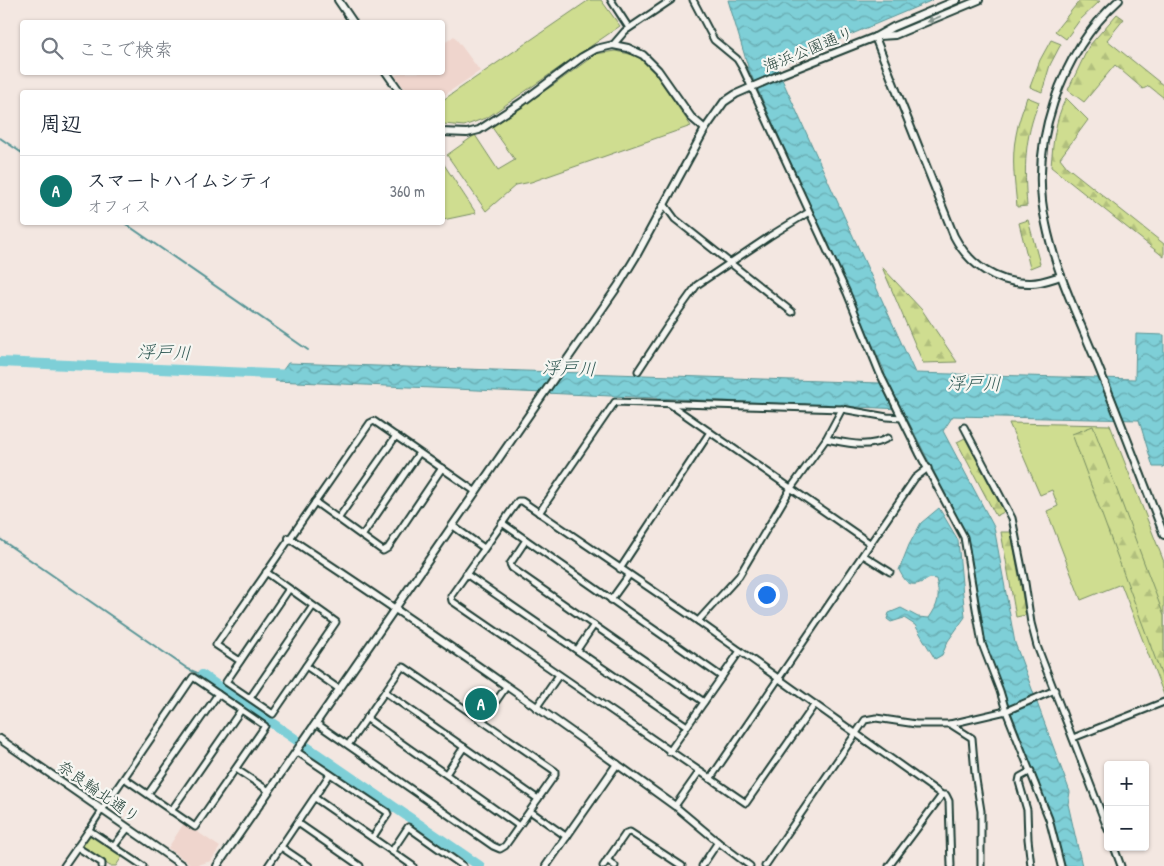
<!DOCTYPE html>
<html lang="ja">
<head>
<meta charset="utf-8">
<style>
	:root { --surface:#fff; --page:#f2f2f3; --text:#1f2937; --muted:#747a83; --line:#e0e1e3; --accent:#0f766e }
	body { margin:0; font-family:"Patrick Hand","Klee One",sans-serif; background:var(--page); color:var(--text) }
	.controls { position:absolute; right:15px; bottom:15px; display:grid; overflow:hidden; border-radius:5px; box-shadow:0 1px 4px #0004 }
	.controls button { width:45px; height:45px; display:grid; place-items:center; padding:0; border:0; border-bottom:1px solid var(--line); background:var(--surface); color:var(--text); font:25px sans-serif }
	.you { position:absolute; left:766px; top:594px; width:18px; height:18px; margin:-12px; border:4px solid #fff; border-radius:50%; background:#1a73e8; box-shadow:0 0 0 8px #1a73e833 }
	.badge { display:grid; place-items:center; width:32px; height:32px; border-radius:50%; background:var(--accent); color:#fff; font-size:16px; font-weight:700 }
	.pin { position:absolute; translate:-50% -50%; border:2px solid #fff; box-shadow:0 1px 5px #0006 }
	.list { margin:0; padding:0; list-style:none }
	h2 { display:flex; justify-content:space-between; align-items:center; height:65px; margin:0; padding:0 20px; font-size:21px }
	h2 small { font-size:16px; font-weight:400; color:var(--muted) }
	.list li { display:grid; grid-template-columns:32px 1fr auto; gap:15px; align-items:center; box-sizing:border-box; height:70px; padding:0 20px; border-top:1px solid var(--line) }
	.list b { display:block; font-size:19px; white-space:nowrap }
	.list p { margin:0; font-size:16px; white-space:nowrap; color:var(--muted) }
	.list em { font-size:16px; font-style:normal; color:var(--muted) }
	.icon { flex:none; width:28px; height:28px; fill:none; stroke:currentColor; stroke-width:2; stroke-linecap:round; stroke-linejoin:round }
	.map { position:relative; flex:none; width:1164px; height:866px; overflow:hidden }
	.search { position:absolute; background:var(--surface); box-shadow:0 1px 4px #0004; left:20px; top:20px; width:425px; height:55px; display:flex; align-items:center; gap:12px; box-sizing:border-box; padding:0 18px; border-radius:5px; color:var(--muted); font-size:19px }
	.panel { position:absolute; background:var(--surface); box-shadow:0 1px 4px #0004; left:20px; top:90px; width:425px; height:135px; border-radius:5px }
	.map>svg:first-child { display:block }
	.built { fill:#efd5cd }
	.green { fill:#cfdd90; stroke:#778d62 }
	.forest { fill:url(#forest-firs); stroke:#778d62 }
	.water { fill:url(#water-waves); stroke:#589596 }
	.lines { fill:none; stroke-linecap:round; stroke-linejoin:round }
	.stream { stroke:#589596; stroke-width:2 }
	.river { stroke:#7ecfd7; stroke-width:10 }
	.pedestrian-casing { stroke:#1f3d34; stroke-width:8 }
	.minor-casing { stroke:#1f3d34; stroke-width:9 }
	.tertiary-casing { stroke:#1f3d34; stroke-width:10 }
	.pedestrian { stroke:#f6f6f2; stroke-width:4 }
	.minor { stroke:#f6f6f2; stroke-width:5 }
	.tertiary { stroke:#f6f6f2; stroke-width:6 }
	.oneway { fill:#8a9a93 }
	.labels { text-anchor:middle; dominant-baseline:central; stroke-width:4.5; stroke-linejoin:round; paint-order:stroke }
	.street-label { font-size:16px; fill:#1f3d34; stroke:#f6f6f2 }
	.water-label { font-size:18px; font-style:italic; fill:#325a55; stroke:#f6f6f2 }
</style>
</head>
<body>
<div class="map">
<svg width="1164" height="866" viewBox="0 0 1164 866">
	<defs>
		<pattern id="forest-firs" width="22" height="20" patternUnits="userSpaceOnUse" patternTransform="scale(1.25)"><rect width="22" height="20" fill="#cfdd90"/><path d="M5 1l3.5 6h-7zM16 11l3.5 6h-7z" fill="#b1bf7d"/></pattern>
		<pattern id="water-waves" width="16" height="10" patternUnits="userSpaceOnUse" patternTransform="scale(1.25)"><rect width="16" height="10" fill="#7ecfd7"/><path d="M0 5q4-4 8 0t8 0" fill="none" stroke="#67a9af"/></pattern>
	</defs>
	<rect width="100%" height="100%" fill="#f3e7e1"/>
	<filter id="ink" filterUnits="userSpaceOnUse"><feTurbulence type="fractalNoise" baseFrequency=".02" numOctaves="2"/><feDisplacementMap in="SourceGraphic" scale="10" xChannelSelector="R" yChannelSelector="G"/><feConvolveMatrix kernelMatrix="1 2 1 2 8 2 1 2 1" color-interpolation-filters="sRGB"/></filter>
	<g filter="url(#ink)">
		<!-- built -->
		<g class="built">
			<polygon points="454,36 480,71 443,96 442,92 407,92 395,76 401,73 442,72 443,44"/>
			<polygon points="184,823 220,847 211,861 193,866 168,848"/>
		</g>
		<!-- green -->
		<g class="green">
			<polygon points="589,0 601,0 620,26 488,117 464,126 443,124 443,100"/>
			<polygon points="615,51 639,56 652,69 691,126 531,182 516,185 486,211 447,155 475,135 498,170 515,160 491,126 555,84 596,54"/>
			<polygon points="443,163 476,213 443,220"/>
			<polygon points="1009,423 1110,425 1164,562 1164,695 1121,584 1081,600 1047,511 1058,506 1052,490 1040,495"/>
			<polygon points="88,833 91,833 123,855 116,866 110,866 82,847 81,844"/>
		</g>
		<!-- forest -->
		<g class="forest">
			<polygon points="1080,0 1100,1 1079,21 1066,39 1055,31"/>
			<polygon points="1117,14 1124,19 1107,40 1164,86 1164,98 1149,86 1143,89 1115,65 1084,102 1068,90 1089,46"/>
			<polygon points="1051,40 1061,44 1050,65 1042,92 1030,87 1040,60"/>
			<path d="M1027,97L1039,102C1024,139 1024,167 1027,206L1017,207C1015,183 1011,159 1016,135C1018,122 1023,110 1027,97Z"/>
			<path d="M1066,98L1088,120L1060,158L1067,167L1164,244V257L1051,167C1053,142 1055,120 1066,98Z"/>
			<polygon points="1028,220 1040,264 1030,268 1019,223"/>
			<polygon points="882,267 922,310 957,362 923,363"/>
			<polygon points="1093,426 1164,616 1164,682 1072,434"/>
			<polygon points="965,438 1004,512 996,516 957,442"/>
			<polygon points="1001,532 1011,532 1026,615 1016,617"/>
		</g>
		<!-- water -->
		<g class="water">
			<polygon points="728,0 933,0 776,66 915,373 1135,379 1136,334 1164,335 1164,467 1153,467 1139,420 953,416 943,431 994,527 1015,643 1070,792 1068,804 1082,866 1063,866 1052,821 986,645 968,538 902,409 275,381 288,363 880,383 885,372 749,70"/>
			<path d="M939,508L958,540L965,617L948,641L942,655L935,659L915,625L904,618L891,622L887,619L889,613L901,608L918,617L929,618C939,604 940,596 936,579L930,578C914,587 908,588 899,570L909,545L921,523Z"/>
		</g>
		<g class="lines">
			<!-- stream -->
			<g class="stream">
				<polyline points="0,138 22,153"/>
				<polyline points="123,222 308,350"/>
				<polyline points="0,539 188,669 202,675"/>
			</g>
			<!-- river -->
			<g class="river">
				<polyline points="0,362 294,375"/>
				<polyline points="202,675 480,866"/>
			</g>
			<defs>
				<polyline id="pedestrian" points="89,830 102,810"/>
				<g id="minor">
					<polyline points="611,0 629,28"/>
					<polyline points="693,0 714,40 737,59 743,69 847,293 880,374 919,453 964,537 982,644 1000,691 1006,711 1049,819 1061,866"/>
					<polyline points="613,45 625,31 671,0"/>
					<polyline points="664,204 675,219 792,312"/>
					<polyline points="638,371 667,327 697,285 770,236 809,212"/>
					<polyline points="671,405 871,544"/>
					<polyline points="964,427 1012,518 1025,583 1031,623 1037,646 1108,830"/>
					<path d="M826,439C847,443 868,449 888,438"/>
					<polyline points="315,502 383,551 388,548 442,468"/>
					<polyline points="539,513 615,402 842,409 887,417 902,418"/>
					<polyline points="338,519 396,436"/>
					<polyline points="502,523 722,677"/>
					<polyline points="453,526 484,548"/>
					<polyline points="362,536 419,453"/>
					<polyline points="526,540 510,564 512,568 704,702"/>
					<polyline points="863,555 890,572"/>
					<polyline points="620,569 710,432"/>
					<polyline points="266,572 336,622 273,714 226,682 289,589"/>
					<polyline points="466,574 687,726"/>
					<polyline points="611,600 629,575"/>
					<polyline points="698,621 739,576 791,488 826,439 842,409"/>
					<polyline points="577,650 594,625"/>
					<polyline points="240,661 216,645 370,423 374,421 476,492"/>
					<polyline points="306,666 339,689"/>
					<polyline points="385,692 538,799"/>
					<polyline points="250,698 313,606"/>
					<polyline points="815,704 746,803 452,601 451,596 518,501 522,501 698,621 942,795 946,795 949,801 951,866"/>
					<polyline points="536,708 559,675"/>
					<polyline points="366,718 519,826"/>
					<polyline points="483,720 506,687"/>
					<path d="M316,723C375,764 434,805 493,846L500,849L505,846L555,775V771L404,667H402L348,745"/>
					<polyline points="950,724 972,738 975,773 981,811 981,866"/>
					<polyline points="1073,738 1164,702"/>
					<polyline points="296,751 387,812 388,814 373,837"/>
					<polyline points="669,752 740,651"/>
					<polyline points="236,769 269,791"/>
					<polyline points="1031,771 1020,777 1019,782 1027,810 1028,839 1031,866"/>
					<polyline points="699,772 675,806 718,842 702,866"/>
					<polyline points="446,774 464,747"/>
					<polyline points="710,779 915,478 928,468"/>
					<polyline points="148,794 218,694"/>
					<polyline points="315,798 413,866"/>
					<polyline points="102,810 193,677 265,726 195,827 124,778"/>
					<polyline points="171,811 241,710"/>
					<polyline points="530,811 567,837"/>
					<polyline points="298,823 360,866"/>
					<polyline points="718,842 750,866"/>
					<polyline points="114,846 128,828"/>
					<polyline points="77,847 102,863 102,866"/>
					<polyline points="281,847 309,866"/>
					<polyline points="1114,847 1121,866"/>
					<polyline points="392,851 408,827 463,866"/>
					<polyline points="607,860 615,866"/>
					<polyline points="64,866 89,830 143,866"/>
					<polyline points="268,866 330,774"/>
					<polyline points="603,866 626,833 630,832 682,866"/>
					<polyline points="765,866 865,720 876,718 916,724 950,724 1006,711 1055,690"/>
					<polyline points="889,866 942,795"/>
				</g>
				<g id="tertiary">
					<polyline points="338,0 353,22"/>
					<path d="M1119,0C1060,53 1028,146 1046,224C1056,273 1079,319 1098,366C1121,422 1142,478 1164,535"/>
					<polyline points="879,36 895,35 979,0"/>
					<path d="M875,37L954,236C969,265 997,284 1031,283C1041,283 1051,279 1061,276"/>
					<polyline points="386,72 400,92"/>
					<polyline points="442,132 467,133 479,130 522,102 582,57 596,49 613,45 628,48 643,55 658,70 691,117 705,129"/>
					<path d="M289,538C420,624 548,714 675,806"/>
					<polyline points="0,739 183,866"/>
					<polyline points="217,866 618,286 635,258 705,129 724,102 736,94 784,73 875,37 893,27 957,0"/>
					<polyline points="546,866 617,764"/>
				</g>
			</defs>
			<!-- pedestrian casing -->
			<use href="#pedestrian" class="pedestrian-casing"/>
			<!-- minor casing -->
			<use href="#minor" class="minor-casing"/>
			<!-- tertiary casing -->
			<use href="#tertiary" class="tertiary-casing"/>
			<!-- pedestrian -->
			<use href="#pedestrian" class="pedestrian"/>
			<!-- minor -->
			<use href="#minor" class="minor"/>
			<!-- tertiary -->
			<use href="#tertiary" class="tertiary"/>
		</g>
		<!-- one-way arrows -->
		<defs><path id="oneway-solid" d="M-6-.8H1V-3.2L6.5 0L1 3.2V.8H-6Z" transform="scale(1.25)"/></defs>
		<use class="oneway" href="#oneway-solid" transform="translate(934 19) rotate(157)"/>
	</g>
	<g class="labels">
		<!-- street labels -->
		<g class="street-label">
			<text transform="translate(808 49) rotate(-22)">海浜公園通り</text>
			<text transform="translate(99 791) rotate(35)">奈良輪北通り</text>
		</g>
		<!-- water labels -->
		<g class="water-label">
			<text transform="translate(164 352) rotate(2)">浮戸川</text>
			<text transform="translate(569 368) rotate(2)">浮戸川</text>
			<text transform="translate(974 383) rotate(1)">浮戸川</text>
		</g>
	</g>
</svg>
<div class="controls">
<button>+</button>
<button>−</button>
</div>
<div class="you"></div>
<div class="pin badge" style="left:481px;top:704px">A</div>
<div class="search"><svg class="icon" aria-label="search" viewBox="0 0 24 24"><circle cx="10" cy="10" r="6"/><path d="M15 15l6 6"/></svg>ここで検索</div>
<section class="panel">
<h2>周辺<small></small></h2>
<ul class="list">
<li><span class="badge">A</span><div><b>スマートハイムシティ</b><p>オフィス</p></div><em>360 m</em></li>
</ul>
</section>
</div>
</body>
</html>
